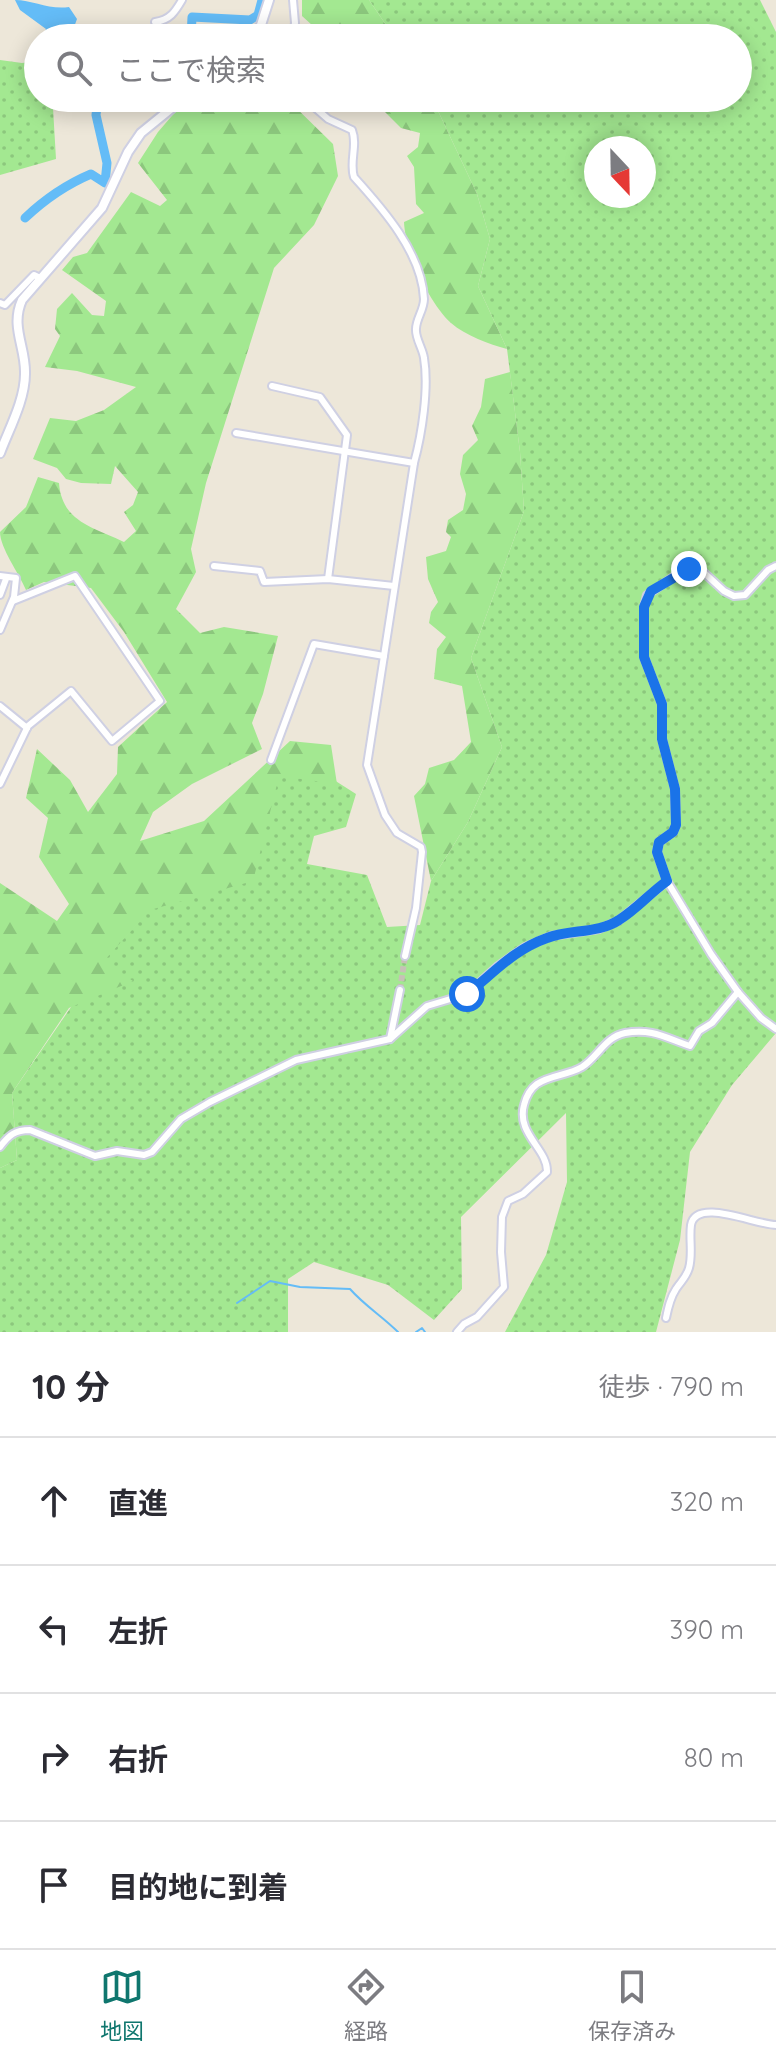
<!DOCTYPE html>
<html lang="ja">
<head>
<meta charset="utf-8">
<style>
	:root { --surface:#fff; --page:#f2f2f3; --text:#2b2b33; --muted:#7c7c81; --line:#e1e1e2; --accent:#0f766e }
	body { margin:0; font-family:Quicksand,"Noto Sans JP",sans-serif; background:var(--page); color:var(--text) }
	.compass { position:absolute; left:584px; top:136px; width:72px; height:72px; border-radius:50%; background:var(--surface); box-shadow:0 4px 20px #0003; rotate:158deg }
	.stop { position:absolute; width:24px; height:24px; margin:-18px; border:6px solid #1a73e8; border-radius:50%; background:#fff }
	.stop.end { background:#1a73e8; border-color:#fff; box-shadow:0 2px 8px #0008 }
	.list { margin:0; padding:0; list-style:none }
	h2 { display:flex; justify-content:space-between; align-items:center; height:104px; margin:0; padding:0 32px; font-size:34px }
	h2 small { font-size:26px; font-weight:400; color:var(--muted) }
	.list li { display:grid; grid-template-columns:52px 1fr auto; gap:24px; align-items:center; box-sizing:border-box; height:128px; padding:0 32px; border-top:2px solid var(--line) }
	.list b { display:block; font-size:30px; white-space:nowrap }
	.list em { font-size:26px; font-style:normal; color:var(--muted) }
	.icon { flex:none; width:44px; height:44px; fill:none; stroke:currentColor; stroke-width:2; stroke-linecap:round; stroke-linejoin:round }
	.map { position:relative; flex:none; width:776px; height:1332px; overflow:hidden }
	.search { position:absolute; background:var(--surface); box-shadow:0 4px 20px #0003; left:24px; right:24px; top:24px; height:88px; display:flex; align-items:center; gap:20px; box-sizing:border-box; padding:0 28px; border-radius:44px; color:var(--muted); font-size:30px }
	.sheet { height:616px; background:var(--surface) }
	nav { display:flex; justify-content:space-around; align-items:center; box-sizing:border-box; height:112px; border-top:2px solid var(--line); background:var(--surface); font-size:22px; color:var(--muted) }
	nav a { display:grid; justify-items:center; gap:4px }
	nav .on { color:var(--accent) }
	.map>svg:first-child { display:block }
	.green { fill:url(#green-dots); fill-rule:evenodd }
	.forest { fill:url(#forest-firs) }
	.water { fill:#64bcf7 }
	.lines { fill:none; stroke-linecap:round; stroke-linejoin:round }
	.stream { stroke:#64bcf7; stroke-width:2 }
	.river { stroke:#64bcf7; stroke-width:9 }
	.street-tunnel { stroke:#c6c1b6; stroke-width:6; stroke-dasharray:6 3; stroke-linecap:butt }
	.street-casing { stroke:#cfd0e3; stroke-width:10 }
	.secondary-casing { stroke:#cfd0e3; stroke-width:12 }
	.street { stroke:#fff; stroke-width:6 }
	.secondary { stroke:#fff; stroke-width:8 }
	.route { stroke:#1a73e8; stroke-width:10 }
</style>
</head>
<body>
<div class="map">
<svg width="776" height="1332" viewBox="0 0 776 1332">
	<defs>
		<pattern id="green-dots" width="8" height="8" patternUnits="userSpaceOnUse" patternTransform="scale(2)"><rect width="8" height="8" fill="#a3e891"/><path d="M2 2h.1M6 6h.1" fill="none" stroke="#8cc77d" stroke-width="1.8" stroke-linecap="round"/></pattern>
		<pattern id="forest-firs" width="22" height="20" patternUnits="userSpaceOnUse" patternTransform="scale(2)"><rect width="22" height="20" fill="#a3e891"/><path d="M5 1l3.5 6h-7zM16 11l3.5 6h-7z" fill="#8cc77d"/></pattern>
	</defs>
	<rect width="100%" height="100%" fill="#ede7d9"/>
	<!-- green -->
	<g class="green">
		<path d="M369,0H760L776,32V1033L732,1085L690,1152L680,1240L656,1332H505L546,1255L567,1182L566,1113L461,1217L462,1289L434,1320L388,1285L314,1262L288,1279V1332H0V1168L17,1160L12,1093L102,962L275,771L309,764L356,794L346,827L314,836L307,864L367,875L387,927L420,925L431,881L468,822L502,747L471,658L524,511L520,452L507,349L478,286L490,239L477,194L432,98H738V38H395ZM596,148H644V196H596Z"/>
		<polygon points="0,60 22,63 38,61 38,98 63,98 53,108 56,159 0,175"/>
	</g>
	<!-- forest -->
	<g class="forest">
		<polygon points="302,0 369,0 395,38 339,38 332,24 323,35 302,16"/>
		<path d="M195,98H286L333,144L338,176L314,225L274,268L206,483L191,549L196,572L176,609L200,633L224,627L278,636L263,694L252,723L262,749L192,784L153,812L140,841L204,821L290,741L331,745L337,784L279,776L253,881L150,910L103,962L133,981L69,1008L12,1093L17,1160L0,1168V883L57,921L69,904L39,857L48,818L26,798L37,749L70,780L88,812L117,774L118,747L167,702L124,632L91,588L44,582L26,590C19,573 0,548 0,532L26,507L38,477L59,483C62,522 93,527 124,542L136,531L124,512L133,505L138,492L115,466L111,484L81,483L66,479L57,468L33,459L50,418L76,421L104,410L136,387L77,371L45,367L60,336L55,329L57,309L72,293L92,315L104,316L106,301L62,270L73,257L87,253L131,192L160,206L167,200L138,163L158,132L177,110Z"/>
		<path d="M384,98H432L477,194L490,239L478,286L507,349C489,344 466,336 451,323C429,303 405,251 404,222L424,213L416,204L414,167L407,156L418,147L420,133L401,128L383,110Z"/>
		<polygon points="510,372 520,452 524,511 471,658 502,747 468,822 431,881 414,796 425,784 429,768 454,760 471,742 462,686 434,679 437,649 446,637 429,623 431,612 438,602 428,579 426,557 446,551 451,537 446,532 448,520 463,510 466,494 460,474 463,455 478,440 472,426 481,407 485,379"/>
	</g>
	<!-- water -->
	<path class="water" d="M15,0C33,0 49,10 69,7L77,19L70,38H42L46,29L20,10Z"/>
	<g class="lines">
		<!-- stream -->
		<g class="stream">
			<path d="M237,1303L270,1281L300,1287L350,1289C365,1306 382,1316 398,1332"/>
			<polyline points="416,1332 422,1328 425,1332"/>
			<polyline points="453,1332 462,1322 473,1316"/>
		</g>
		<!-- river -->
		<g class="river">
			<polyline points="191,38 192,17 250,20 258,15 262,0"/>
			<path d="M25,218C45,199 65,185 91,174L105,183L107,163L96,115L98,98"/>
		</g>
		<!-- street-tunnel -->
		<polyline class="street-tunnel" points="400,990 405,956"/>
		<defs>
			<g id="street">
				<path d="M155,22C170,20 175,12 182,0"/>
				<polyline points="292,38 295,23 293,0"/>
				<path d="M304,98L328,119L352,130C358,145 349,162 354,177C383,209 422,253 424,299C424,310 416,319 416,329C415,338 423,349 424,358C429,388 422,434 414,463L367,765L385,815L397,833L421,847L422,852L416,908L405,956"/>
				<polyline points="0,303 5,305 34,275 40,278"/>
				<polyline points="272,386 320,397 347,435 328,579"/>
				<polyline points="236,433 414,463"/>
				<polyline points="214,566 260,571 264,582 328,579 394,586"/>
				<polyline points="776,566 768,570 745,595 734,596 724,591 700,569 679,573 647,595 644,607 644,657 662,704 662,739 675,789 676,825 673,832 659,842 657,852 667,881 711,954 738,992 761,1018 776,1029"/>
				<polyline points="0,576 16,578 14,597 0,630"/>
				<polyline points="0,595 6,579"/>
				<polyline points="0,706 27,728"/>
				<polyline points="271,760 314,644 384,656"/>
				<polyline points="0,784 28,726 71,691 112,741 160,701 75,576 13,601"/>
				<polyline points="390,1039 400,990"/>
				<path d="M0,1147C9,1135 15,1130 30,1130L95,1156L117,1151L144,1155L152,1152L181,1119L210,1102L296,1060L390,1039L427,1006L467,994L498,966L525,947L551,936L599,929L618,921L667,881"/>
				<path d="M666,1318C668,1308 670,1298 676,1289C681,1281 686,1278 689,1268C693,1254 689,1239 691,1225C696,1197 756,1225 776,1225"/>
				<path d="M457,1332L464,1324L477,1317L504,1287L501,1252L502,1217L508,1201L523,1194L547,1172C548,1149 516,1134 524,1105C526,1097 530,1089 537,1084C550,1075 569,1075 582,1067C598,1057 605,1037 625,1033C652,1028 666,1038 690,1046L699,1031L712,1023L738,992"/>
			</g>
			<g id="secondary">
				<polyline points="253,38 261,25 269,0"/>
				<path d="M0,453C9,429 25,400 25,374C26,347 10,327 22,300L102,208L128,152L141,133L184,98"/>
			</g>
		</defs>
		<!-- street casing -->
		<use href="#street" class="street-casing"/>
		<!-- secondary casing -->
		<use href="#secondary" class="secondary-casing"/>
		<!-- street -->
		<use href="#street" class="street"/>
		<!-- secondary -->
		<use href="#secondary" class="secondary"/>
	</g>
	<g class="lines">
		<!-- route -->
		<path class="route" d="M467,994C494,973 513,950 547,938C570,929 598,934 619,920C637,909 650,893 667,881L657,852L659,842L673,832L676,825L675,789L662,739V704L644,657V607L651,591L689,569"/>
	</g>
</svg>
<svg class="compass" viewBox="-18 -18 36 36"><path d="M0-13l5 13h-10z" fill="#e53935"/><path d="M0 13l5-13h-10z" fill="#7c7c81"/></svg>
<div class="stop" style="left:467px;top:994px"></div>
<div class="stop end" style="left:689px;top:569px"></div>
<div class="search"><svg class="icon" aria-label="search" viewBox="0 0 24 24"><circle cx="10" cy="10" r="6"/><path d="M15 15l6 6"/></svg>ここで検索</div>
</div>
<section class="sheet">
<h2>10 分<small>徒歩 · 790 m</small></h2>
<ul class="list">
<li><svg class="icon" aria-label="ahead" viewBox="0 0 24 24"><path d="M12 20V5M6 11l6-6 6 6"/></svg><div><b>直進</b></div><em>320 m</em></li>
<li><svg class="icon" aria-label="left" viewBox="0 0 24 24"><path d="M17 20v-9H6M10 6l-5 5 5 5"/></svg><div><b>左折</b></div><em>390 m</em></li>
<li><svg class="icon" aria-label="right" viewBox="0 0 24 24"><path d="M7 20v-9h11M14 6l5 5-5 5"/></svg><div><b>右折</b></div><em>80 m</em></li>
<li><svg class="icon" aria-label="arrive" viewBox="0 0 24 24"><path d="M6 21V4h12l-3 4 3 4H6"/></svg><div><b>目的地に到着</b></div></li>
</ul>
</section>
<nav>
<a class="on"><svg class="icon" aria-label="map" viewBox="0 0 24 24"><path d="M3 6l6-2 6 2 6-2v14l-6 2-6-2-6 2zM9 4v14M15 6v14"/></svg>地図</a>
<a><svg class="icon" aria-label="directions" viewBox="0 0 24 24"><path d="M12 3l9 9-9 9-9-9zM9 14v-3h6M13 9l2 2-2 2"/></svg>経路</a>
<a><svg class="icon" aria-label="saved" viewBox="0 0 24 24"><path d="M7 4h10v16l-5-4-5 4z"/></svg>保存済み</a>
</nav>
</body>
</html>
